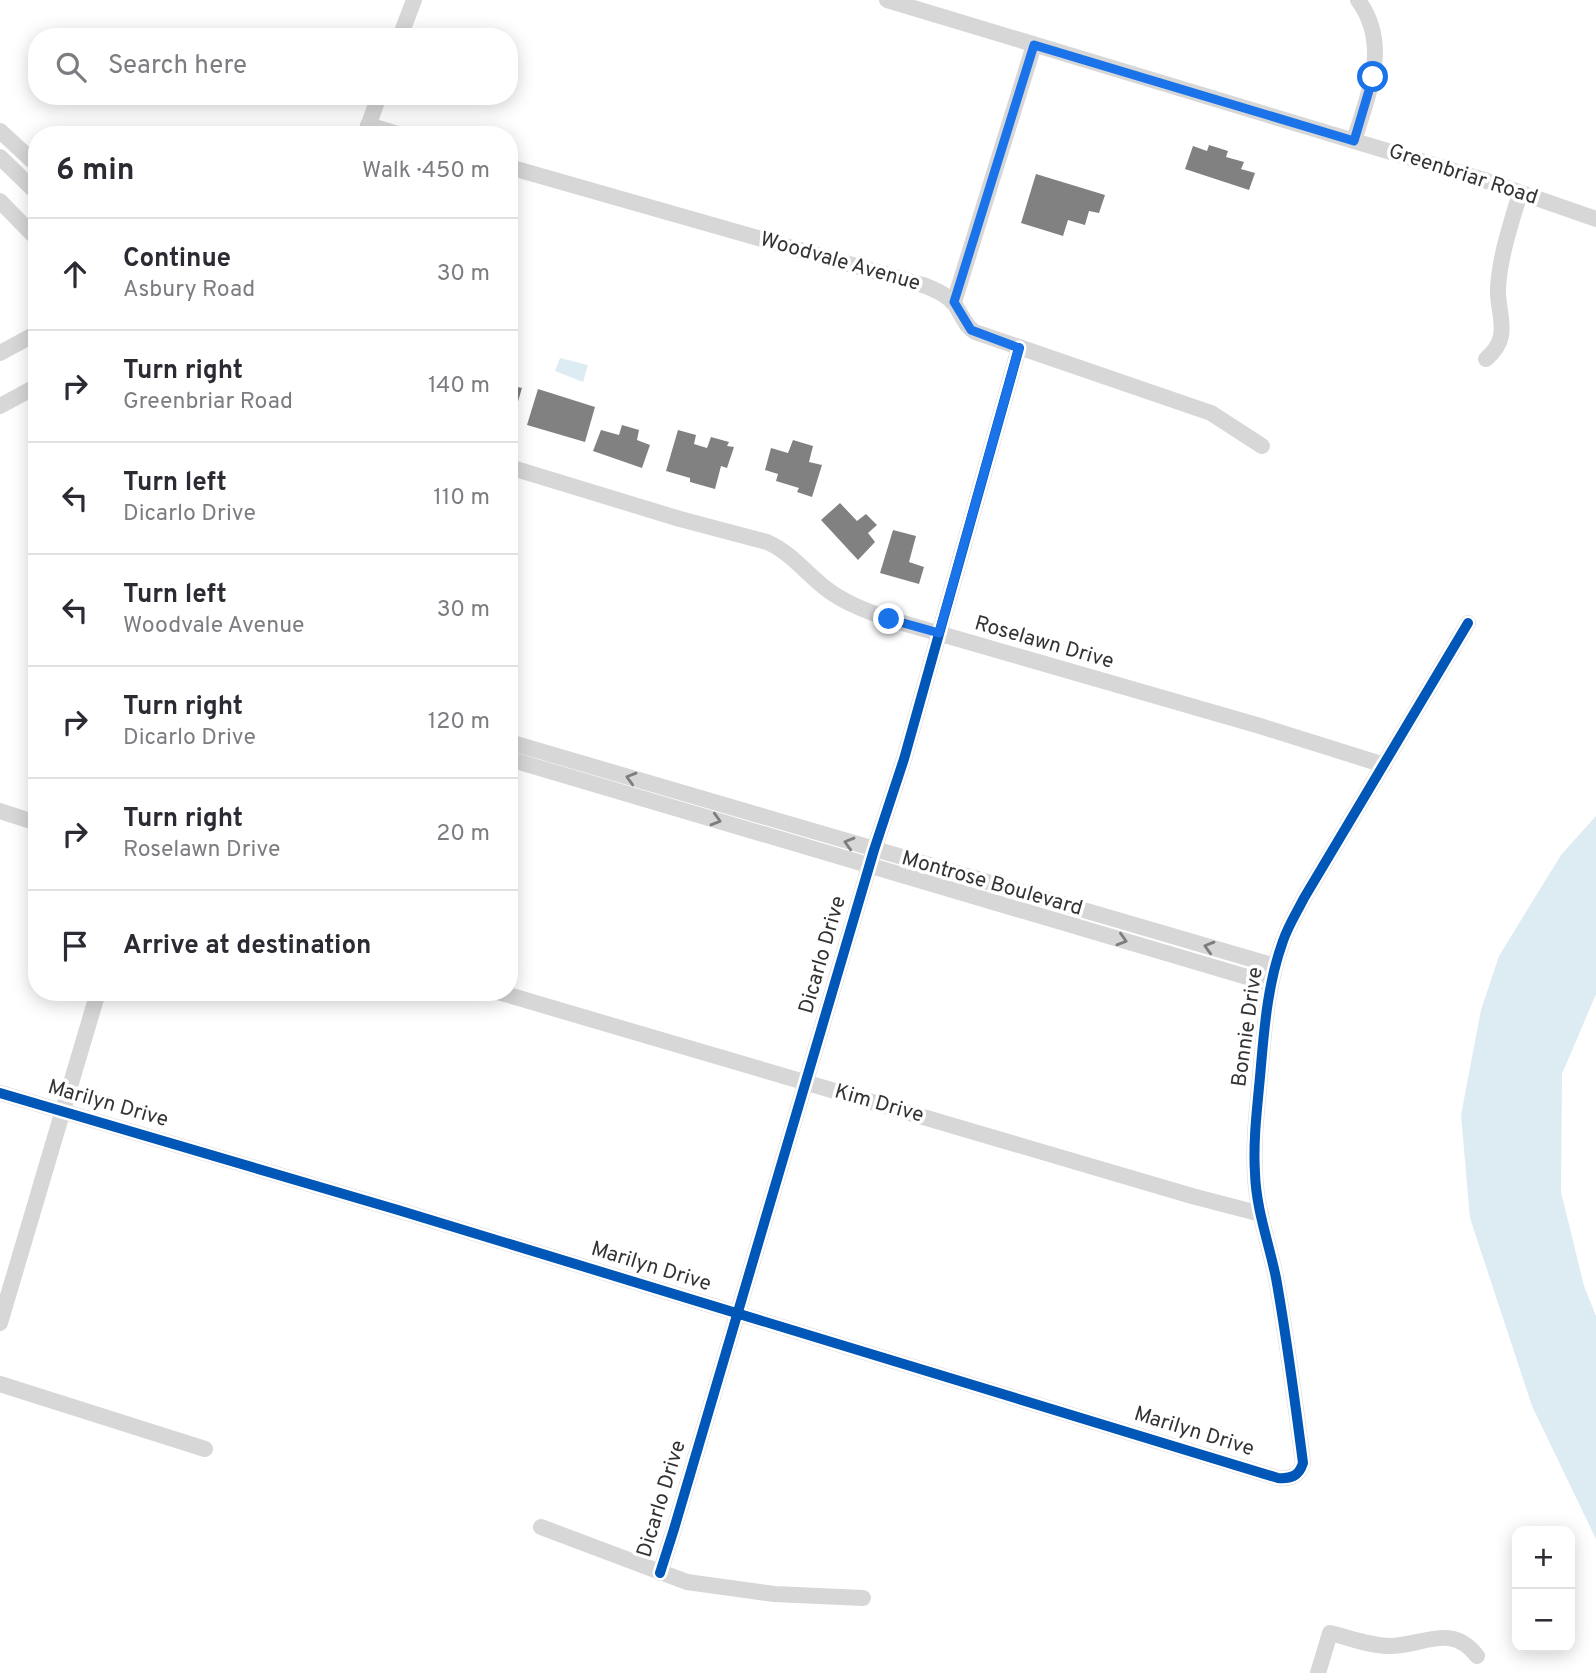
<!DOCTYPE html>
<html lang="en">
<head>
<meta charset="utf-8">
<style>
	:root { --surface:#fff; --page:#f7f7f7; --text:#2b2b33; --muted:#7c7c81; --line:#e1e1e2 }
	body { margin:0; font-family:Overpass,sans-serif; background:var(--page); color:var(--text) }
	.controls { position:absolute; right:21px; bottom:21px; display:grid; overflow:hidden; border-radius:14px; box-shadow:0 4px 18px #0003 }
	.controls button { width:63px; height:63px; display:grid; place-items:center; padding:0; border:0; border-bottom:2px solid var(--line); background:var(--surface); color:var(--text); font:35px sans-serif }
	.stop { position:absolute; width:21px; height:21px; margin:-16px; border:5px solid #1a73e8; border-radius:50%; background:#fff }
	.stop.end { background:#1a73e8; border-color:#fff; box-shadow:0 2px 7px #0008 }
	.list { margin:0; padding:0; list-style:none }
	h2 { display:flex; justify-content:space-between; align-items:center; height:91px; margin:0; padding:0 28px; font-size:30px }
	h2 small { font-size:23px; font-weight:400; color:var(--muted) }
	.list li { display:grid; grid-template-columns:46px 1fr auto; gap:21px; align-items:center; box-sizing:border-box; height:112px; padding:0 28px; border-top:2px solid var(--line) }
	.list b { display:block; font-size:26px; white-space:nowrap }
	.list p { margin:0; font-size:23px; white-space:nowrap; color:var(--muted) }
	.list em { font-size:23px; font-style:normal; color:var(--muted) }
	.icon { flex:none; width:38px; height:38px; fill:none; stroke:currentColor; stroke-width:2; stroke-linecap:round; stroke-linejoin:round }
	.map { position:relative; flex:none; width:1596px; height:1673px; overflow:hidden }
	.search { position:absolute; background:var(--surface); box-shadow:0 4px 18px #0003; left:28px; top:28px; width:490px; height:77px; display:flex; align-items:center; gap:18px; box-sizing:border-box; padding:0 24px; border-radius:28px; color:var(--muted); font-size:26px }
	.panel { position:absolute; background:var(--surface); box-shadow:0 4px 18px #0003; left:28px; top:126px; width:490px; height:875px; border-radius:28px }
	.map>svg:first-child { display:block }
	.water { fill:#ddebf3 }
	.building { fill:#818181 }
	.lines { fill:none; stroke-linecap:round; stroke-linejoin:round }
	.minor { stroke:#d7d7d7; stroke-width:16 }
	.cycleway-casing { stroke:#fff; stroke-width:15 }
	.cycleway { stroke:#0057b8; stroke-width:10 }
	.oneway { stroke:#7d7d7d }
	.route { stroke:#1a73e8; stroke-width:9 }
	.labels { text-anchor:middle; dominant-baseline:central; stroke-width:7; stroke-linejoin:round; paint-order:stroke }
	.street-label { font-size:21px; fill:#333; stroke:#fff }
</style>
</head>
<body>
<div class="map">
<svg width="1596" height="1673" viewBox="0 0 1596 1673">
	<rect width="100%" height="100%" fill="#fff"/>
	<!-- water -->
	<g class="water">
		<polygon points="560,358 588,365 583,382 555,371"/>
		<polygon points="1596,816 1596,994 1562,1074 1561,1192 1584,1286 1596,1316 1596,1539 1532,1406 1470,1218 1461,1115 1481,1010 1499,956 1561,855"/>
	</g>
	<!-- building -->
	<g class="building">
		<polygon points="1209,145 1228,151 1226,157 1244,162 1241,169 1255,173 1249,190 1185,169 1193,146 1207,151"/>
		<polygon points="1036,174 1105,195 1099,213 1089,211 1085,225 1068,220 1063,236 1021,223"/>
		<polygon points="509,385 522,388 511,425 509,424"/>
		<polygon points="538,389 595,407 585,442 527,425"/>
		<polygon points="622,425 639,430 637,440 650,445 642,468 593,451 601,430 619,435"/>
		<polygon points="678,430 696,435 694,444 707,448 711,437 729,442 727,446 734,447 727,468 721,466 715,489 690,482 690,478 666,471"/>
		<polygon points="793,440 813,446 809,462 822,465 812,497 797,492 799,488 776,481 778,474 765,470 771,448 788,453"/>
		<polygon points="840,503 857,521 866,514 877,525 868,533 875,542 858,560 821,520"/>
		<polygon points="893,530 916,536 909,562 924,567 919,584 880,573"/>
	</g>
	<g class="lines">
		<!-- minor -->
		<g class="minor">
			<polyline points="887,0 1487,181 1596,219"/>
			<polyline points="400,37 414,0"/>
			<polyline points="368,125 401,135"/>
			<polyline points="0,131 37,165"/>
			<polyline points="365,135 379,96"/>
			<path d="M1354,141C1368,93 1391,45 1358,0"/>
			<polyline points="0,157 37,193"/>
			<path d="M509,167L926,286C937,291 948,295 955,305C962,315 965,326 975,332L1211,413L1262,446"/>
			<polyline points="0,201 37,239"/>
			<polyline points="954,302 1034,45"/>
			<polyline points="0,353 37,333"/>
			<path d="M1486,359C1493,353 1499,346 1501,336C1504,321 1497,304 1498,288C1500,255 1511,224 1520,193"/>
			<polyline points="0,406 37,386"/>
			<path d="M509,467L680,519L767,542C790,552 805,572 824,587C842,602 867,611 889,619L1260,726L1384,765"/>
			<polyline points="509,742 1275,966"/>
			<polyline points="509,759 1271,984"/>
			<polyline points="0,811 37,823"/>
			<polyline points="498,992 1192,1196 1261,1214"/>
			<path d="M0,1093L398,1210L1278,1478C1291,1479 1299,1476 1303,1463C1295,1401 1287,1339 1276,1278C1269,1243 1256,1209 1255,1173C1253,1142 1257,1109 1260,1077C1264,1031 1267,985 1283,941C1288,926 1297,912 1304,898L1468,623"/>
			<polyline points="0,1323 98,992"/>
			<polyline points="0,1384 205,1449"/>
			<polyline points="541,1527 687,1582 774,1594 863,1598"/>
			<polyline points="660,1573 674,1529 874,850 904,759 1019,348"/>
			<path d="M1318,1673L1330,1633C1350,1638 1370,1646 1390,1646C1423,1646 1451,1622 1477,1656"/>
		</g>
		<defs>
			<g id="cycleway">
				<path d="M0,1093L398,1210L1278,1478C1291,1479 1299,1476 1303,1463C1295,1401 1287,1339 1276,1278C1269,1243 1256,1209 1255,1173C1253,1142 1257,1109 1260,1077C1264,1031 1267,985 1283,941C1288,926 1297,912 1304,898L1468,623"/>
				<polyline points="660,1573 674,1529 874,850 904,759 1019,348"/>
			</g>
		</defs>
		<!-- cycleway casing -->
		<use href="#cycleway" class="cycleway-casing"/>
		<!-- cycleway -->
		<use href="#cycleway" class="cycleway"/>
	</g>
	<!-- one-way arrows -->
	<defs><path id="oneway-chevron" d="M-2-3.5L2.5 0L-2 3.5" fill="none" stroke-width="1.6" stroke-linecap="round" stroke-linejoin="round" transform="scale(1.75)"/></defs>
	<g class="oneway">
		<use href="#oneway-chevron" transform="translate(631 778) rotate(-164)"/>
		<use href="#oneway-chevron" transform="translate(716 820) rotate(16)"/>
		<use href="#oneway-chevron" transform="translate(849 843) rotate(-164)"/>
		<use href="#oneway-chevron" transform="translate(1122 940) rotate(17)"/>
		<use href="#oneway-chevron" transform="translate(1209 947) rotate(-164)"/>
	</g>
	<g class="lines">
		<!-- route -->
		<polyline class="route" points="889,619 939,633 1019,348 971,330 954,302 1034,45 1354,141 1373,77"/>
	</g>
	<g class="labels">
		<!-- street labels -->
		<g class="street-label">
			<text transform="translate(1463 175) rotate(18)">Greenbriar Road</text>
			<text transform="translate(840 262) rotate(16)">Woodvale Avenue</text>
			<text transform="translate(1044 643) rotate(16)">Roselawn Drive</text>
			<text transform="translate(992 884) rotate(16)">Montrose Boulevard</text>
			<text transform="translate(823 955) rotate(-74)">Dicarlo Drive</text>
			<text transform="translate(1248 1027) rotate(-82)">Bonnie Drive</text>
			<text transform="translate(108 1104) rotate(16)">Marilyn Drive</text>
			<text transform="translate(879 1104) rotate(16)">Kim Drive</text>
			<text transform="translate(651 1267) rotate(17)">Marilyn Drive</text>
			<text transform="translate(1194 1432) rotate(17)">Marilyn Drive</text>
			<text transform="translate(662 1499) rotate(-73)">Dicarlo Drive</text>
		</g>
	</g>
</svg>
<div class="controls">
<button>+</button>
<button>−</button>
</div>
<div class="stop" style="left:1373px;top:77px"></div>
<div class="stop end" style="left:889px;top:619px"></div>
<div class="search"><svg class="icon" aria-label="search" viewBox="0 0 24 24"><circle cx="10" cy="10" r="6"/><path d="M15 15l6 6"/></svg>Search here</div>
<section class="panel">
<h2>6 min<small>Walk · 450 m</small></h2>
<ul class="list">
<li><svg class="icon" aria-label="ahead" viewBox="0 0 24 24"><path d="M12 20V5M6 11l6-6 6 6"/></svg><div><b>Continue</b><p>Asbury Road</p></div><em>30 m</em></li>
<li><svg class="icon" aria-label="right" viewBox="0 0 24 24"><path d="M7 20v-9h11M14 6l5 5-5 5"/></svg><div><b>Turn right</b><p>Greenbriar Road</p></div><em>140 m</em></li>
<li><svg class="icon" aria-label="left" viewBox="0 0 24 24"><path d="M17 20v-9H6M10 6l-5 5 5 5"/></svg><div><b>Turn left</b><p>Dicarlo Drive</p></div><em>110 m</em></li>
<li><svg class="icon" aria-label="left" viewBox="0 0 24 24"><path d="M17 20v-9H6M10 6l-5 5 5 5"/></svg><div><b>Turn left</b><p>Woodvale Avenue</p></div><em>30 m</em></li>
<li><svg class="icon" aria-label="right" viewBox="0 0 24 24"><path d="M7 20v-9h11M14 6l5 5-5 5"/></svg><div><b>Turn right</b><p>Dicarlo Drive</p></div><em>120 m</em></li>
<li><svg class="icon" aria-label="right" viewBox="0 0 24 24"><path d="M7 20v-9h11M14 6l5 5-5 5"/></svg><div><b>Turn right</b><p>Roselawn Drive</p></div><em>20 m</em></li>
<li><svg class="icon" aria-label="arrive" viewBox="0 0 24 24"><path d="M6 21V4h12l-3 4 3 4H6"/></svg><div><b>Arrive at destination</b></div></li>
</ul>
</section>
</div>
</body>
</html>
